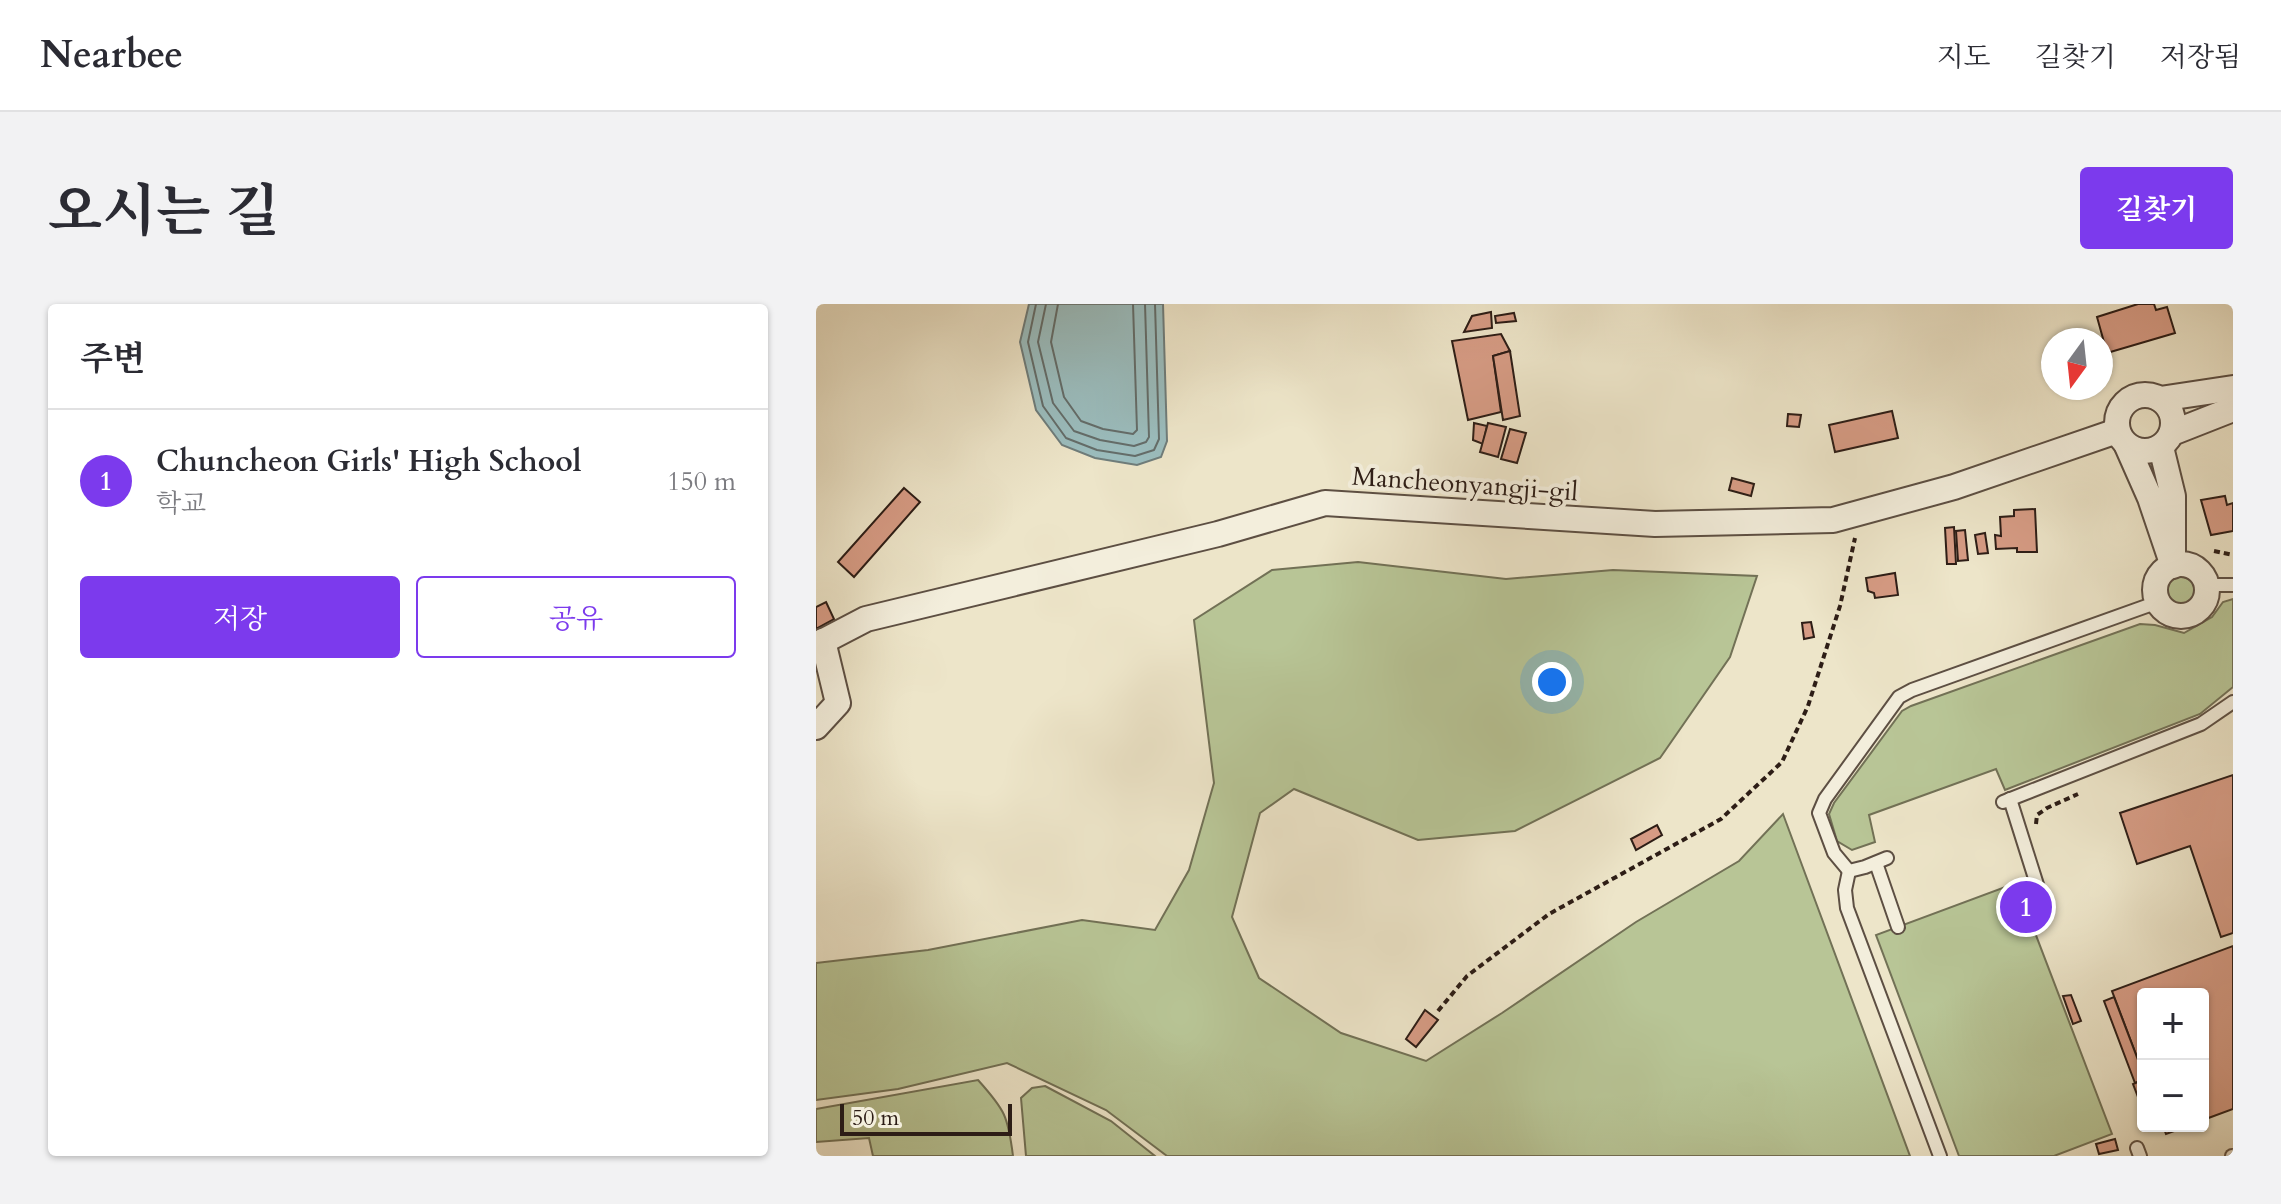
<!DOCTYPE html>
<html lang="ko">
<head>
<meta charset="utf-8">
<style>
	:root { --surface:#fff; --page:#f2f2f3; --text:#2b2b33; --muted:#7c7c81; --line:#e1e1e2; --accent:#7c3aed }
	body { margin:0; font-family:Cardo,"Noto Serif KR",serif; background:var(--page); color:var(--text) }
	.controls { position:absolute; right:24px; bottom:24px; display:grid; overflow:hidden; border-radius:8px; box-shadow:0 2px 6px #0004 }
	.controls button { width:72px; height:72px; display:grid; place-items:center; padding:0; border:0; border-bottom:2px solid var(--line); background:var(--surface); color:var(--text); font:40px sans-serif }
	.compass { position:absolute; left:1225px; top:24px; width:72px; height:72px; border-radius:50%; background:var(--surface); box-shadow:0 2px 6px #0004; rotate:195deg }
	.scale { position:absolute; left:24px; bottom:20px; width:172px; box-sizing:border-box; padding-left:8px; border:4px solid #2d1d16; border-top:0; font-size:22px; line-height:28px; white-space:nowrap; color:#2d1d16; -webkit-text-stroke:6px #f3eedc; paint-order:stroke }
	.you { position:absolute; left:736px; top:378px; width:28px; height:28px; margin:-20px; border:6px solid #fff; border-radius:50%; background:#1a73e8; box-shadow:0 0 0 12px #1a73e833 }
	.badge { display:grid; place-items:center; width:52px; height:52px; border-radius:50%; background:var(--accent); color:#fff; font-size:26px; font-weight:700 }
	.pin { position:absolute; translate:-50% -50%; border:4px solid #fff; box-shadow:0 2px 8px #0006 }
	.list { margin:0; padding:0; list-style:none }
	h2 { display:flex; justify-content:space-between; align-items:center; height:104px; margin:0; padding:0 32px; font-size:34px }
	h2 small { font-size:26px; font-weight:400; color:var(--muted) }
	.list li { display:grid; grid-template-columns:52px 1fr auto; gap:24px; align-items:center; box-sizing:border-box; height:144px; padding:0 32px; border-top:2px solid var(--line) }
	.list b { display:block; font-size:30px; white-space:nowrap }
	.list p { margin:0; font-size:26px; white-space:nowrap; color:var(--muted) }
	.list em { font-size:26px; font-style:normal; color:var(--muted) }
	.actions { display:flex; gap:16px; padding:24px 32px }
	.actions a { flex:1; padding:18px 0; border:2px solid var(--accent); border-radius:8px; text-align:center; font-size:28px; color:var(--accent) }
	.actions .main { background:var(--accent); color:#fff }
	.map { position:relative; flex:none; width:1417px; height:852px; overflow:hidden; border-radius:8px }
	header { display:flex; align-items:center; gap:48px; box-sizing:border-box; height:112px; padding:0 40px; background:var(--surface); border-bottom:2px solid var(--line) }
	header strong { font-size:38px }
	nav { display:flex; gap:44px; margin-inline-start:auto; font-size:28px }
	.intro { display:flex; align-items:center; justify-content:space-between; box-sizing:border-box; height:192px; padding:0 48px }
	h1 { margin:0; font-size:56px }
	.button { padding:20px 36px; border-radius:8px; background:var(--accent); color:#fff; font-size:28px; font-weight:700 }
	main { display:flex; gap:48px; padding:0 48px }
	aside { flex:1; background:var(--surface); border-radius:8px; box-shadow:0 2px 6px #0004 }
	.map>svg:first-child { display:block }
	.green { fill:#b8c596; stroke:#727156; stroke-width:2 }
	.water { fill:#9bbdbe; stroke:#6f7d7b; stroke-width:2 }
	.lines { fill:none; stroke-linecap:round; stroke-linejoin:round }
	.shore { stroke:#646d6a; stroke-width:2 }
	.building { fill:#d69b84; stroke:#2d1d16; stroke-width:2 }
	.service-casing { stroke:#5d4f43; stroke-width:16 }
	.minor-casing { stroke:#5d4f43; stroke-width:28 }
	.path { stroke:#2d1d16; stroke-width:4; stroke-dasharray:6 4; stroke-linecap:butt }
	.service { stroke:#f3eedc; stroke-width:12 }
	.minor { stroke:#f3eedc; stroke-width:24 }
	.labels { text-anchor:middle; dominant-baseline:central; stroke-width:8; stroke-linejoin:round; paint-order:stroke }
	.street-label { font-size:26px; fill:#2d1d16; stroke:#f3eedc }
</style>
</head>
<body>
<header>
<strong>Nearbee</strong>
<nav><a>지도</a><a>길찾기</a><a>저장됨</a></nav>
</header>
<div class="intro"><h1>오시는 길</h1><a class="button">길찾기</a></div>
<main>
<aside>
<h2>주변<small></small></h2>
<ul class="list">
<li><span class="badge">1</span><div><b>Chuncheon Girls' High School</b><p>학교</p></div><em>150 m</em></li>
</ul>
<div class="actions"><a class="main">저장</a><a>공유</a></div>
</aside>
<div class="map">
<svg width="1417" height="852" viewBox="0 0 1417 852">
	<rect width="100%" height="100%" fill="#ede5c9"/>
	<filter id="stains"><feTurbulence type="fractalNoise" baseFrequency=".0025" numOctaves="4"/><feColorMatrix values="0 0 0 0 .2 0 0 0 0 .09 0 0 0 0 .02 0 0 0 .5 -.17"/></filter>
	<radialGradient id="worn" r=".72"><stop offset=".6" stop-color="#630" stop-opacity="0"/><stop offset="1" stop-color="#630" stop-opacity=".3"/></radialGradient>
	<!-- green -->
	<g class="green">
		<polygon points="542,258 690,275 797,266 941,272 914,353 844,454 699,527 602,536 478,485 444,509 416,613 443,674 525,729 610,757 686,709 820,618 923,557 967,510 1094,852 351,852 290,806 191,759 82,785 0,796 0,659 112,646 266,616 339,626 373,566 398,479 378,316 456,266"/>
		<circle cx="1365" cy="288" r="15"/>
		<polygon points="1417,295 1417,383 1384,410 1189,486 1180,465 1053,511 1059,538 1036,546 1021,537 1013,510 1018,499 1086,407 1095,402 1324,320 1339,321 1368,329 1396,313 1407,298"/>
		<polygon points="1200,579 1296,830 1238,852 1143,852 1060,631"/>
		<path d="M162,776C189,806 192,812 197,852H57L53,834L0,838V805Z"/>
		<polygon points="229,782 295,817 339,852 210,852 205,794 216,784"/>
	</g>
	<!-- water -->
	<polygon class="water" points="213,0 347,0 351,137 345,153 321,161 279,154 246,141 220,106 204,38"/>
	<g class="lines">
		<!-- shore -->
		<g class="shore">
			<polyline points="220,0 212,38 227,102 250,134 281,146 319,152 338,146 343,135 339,0"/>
			<polyline points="230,0 222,38 237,99 258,127 284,136 318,142 330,138 333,133 329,0"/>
			<polyline points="242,0 235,38 248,93 265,117 287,125 317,130 321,126 317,0"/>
		</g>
	</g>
	<!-- building -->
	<g class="building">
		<polygon points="1322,0 1338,0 1340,6 1351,3 1359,29 1291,49 1281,13"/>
		<polygon points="675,8 676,24 648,28 656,12"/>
		<polygon points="698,9 700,17 680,19 679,12"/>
		<polygon points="685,30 694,47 677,52 685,108 652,116 636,37"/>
		<polygon points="694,47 704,112 687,116 677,52"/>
		<polygon points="1076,107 1082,134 1019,148 1013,121"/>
		<polygon points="972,110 985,111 983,123 971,122"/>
		<polygon points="658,119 671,122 667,140 657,136"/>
		<polygon points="672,119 690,123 682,153 664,148"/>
		<polygon points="694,125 710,129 701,159 685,155"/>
		<polygon points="916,174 938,180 935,192 913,186"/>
		<polygon points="88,184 104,198 38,273 22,258"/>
		<polygon points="1409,192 1411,201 1417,199 1417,227 1395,231 1385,196"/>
		<polygon points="1219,205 1221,248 1201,248 1201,244 1180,245 1179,231 1185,232 1184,213 1198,212 1198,206"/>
		<polygon points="1138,223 1140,260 1131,260 1129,224"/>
		<polygon points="1149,226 1152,256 1142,257 1140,227"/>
		<polygon points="1169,229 1172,249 1162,250 1159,231"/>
		<polygon points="1079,269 1082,291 1059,294 1058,289 1052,287 1050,274"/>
		<polygon points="10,298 18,315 0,325 0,303"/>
		<polygon points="995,318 998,333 988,335 986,319"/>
		<polygon points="1417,471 1417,629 1405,633 1374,542 1321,560 1304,509"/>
		<polygon points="841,521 846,531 820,546 815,535"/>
		<polygon points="1417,642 1417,805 1387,816 1387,690 1327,690 1327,769 1296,687"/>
		<polygon points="1255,691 1265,717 1257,720 1247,692"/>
		<polygon points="1298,693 1327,769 1327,776 1319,779 1288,697"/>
		<polygon points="609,706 622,716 600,743 590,735"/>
		<polygon points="1327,776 1327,806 1317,780"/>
		<polygon points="1347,822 1372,822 1350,830"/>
		<polygon points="1299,835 1302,846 1283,850 1280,840"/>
	</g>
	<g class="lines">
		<defs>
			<g id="service">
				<polyline points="1390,281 1417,281"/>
				<polyline points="1194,495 1223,587"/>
				<polyline points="1187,498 1385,420 1417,398"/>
				<polyline points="1071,554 1049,563 1033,567 1018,549 1003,509 1009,495 1083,393 1096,386 1342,298"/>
				<polyline points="1060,559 1082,623"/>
				<polyline points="1033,567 1029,586 1031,604 1124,852"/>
				<polyline points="1321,844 1324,852"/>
				<polyline points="1416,852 1417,852"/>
			</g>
			<g id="minor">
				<circle cx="1329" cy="119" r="28"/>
				<polyline points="1344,95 1417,84"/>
				<polyline points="1356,129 1417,105"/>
				<polyline points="1311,142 1334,194 1357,262 1357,192 1345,143"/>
				<circle cx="1365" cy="286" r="26"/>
				<polyline points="0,341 50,315 402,230 509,199 839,220 1017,216 1138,183 1301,127"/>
				<polyline points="0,423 22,399 7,337"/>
			</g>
		</defs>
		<!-- service casing -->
		<use href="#service" class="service-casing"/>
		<!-- minor casing -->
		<use href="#minor" class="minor-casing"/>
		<!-- path -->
		<g class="path">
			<polyline points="1398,247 1417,251"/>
			<polyline points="1220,520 1221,511 1231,504 1262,490"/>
			<polyline points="622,707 651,672 733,610 905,515 966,458 992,402 1024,302 1039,234"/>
		</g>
		<!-- service -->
		<use href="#service" class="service"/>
		<!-- minor -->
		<use href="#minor" class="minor"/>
	</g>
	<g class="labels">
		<!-- street labels -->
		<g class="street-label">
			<text transform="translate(649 180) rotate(4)">Mancheonyangji-gil</text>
		</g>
	</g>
	<rect width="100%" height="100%" filter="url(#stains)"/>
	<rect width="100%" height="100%" fill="url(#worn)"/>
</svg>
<div class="controls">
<button>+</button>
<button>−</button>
</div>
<svg class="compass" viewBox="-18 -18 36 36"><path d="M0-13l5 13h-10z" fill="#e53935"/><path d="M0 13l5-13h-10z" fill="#7c7c81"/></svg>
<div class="scale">50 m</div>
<div class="you"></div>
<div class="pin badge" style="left:1210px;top:603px">1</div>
</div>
</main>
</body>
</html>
